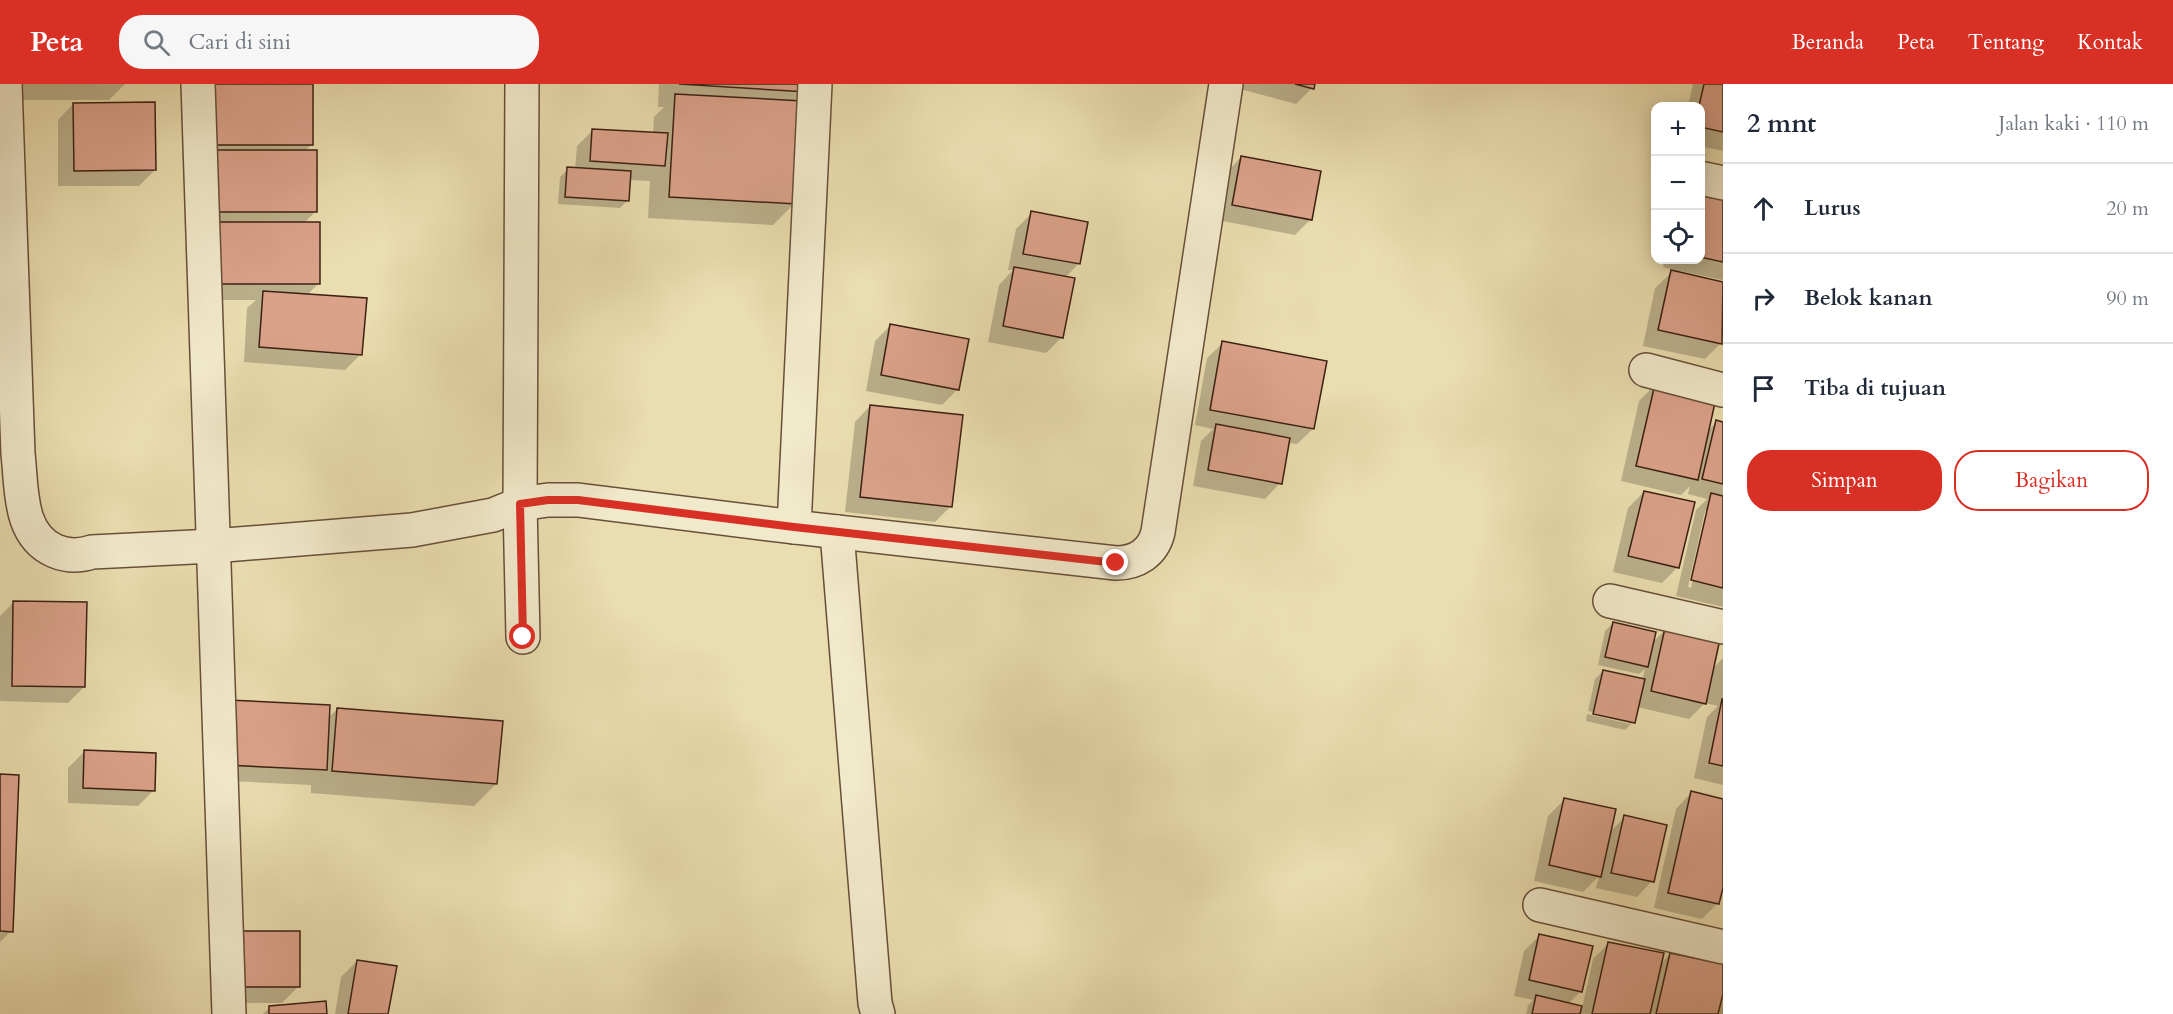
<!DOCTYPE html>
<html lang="id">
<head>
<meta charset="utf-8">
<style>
	:root { --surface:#fff; --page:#f6f6f7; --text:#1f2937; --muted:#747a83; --line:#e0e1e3; --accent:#d93025 }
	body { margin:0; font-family:Cardo,serif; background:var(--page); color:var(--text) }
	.controls { position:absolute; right:18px; top:18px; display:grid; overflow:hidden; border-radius:12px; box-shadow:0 3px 15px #0003 }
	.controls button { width:54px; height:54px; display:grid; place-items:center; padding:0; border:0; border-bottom:2px solid var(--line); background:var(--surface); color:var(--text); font:30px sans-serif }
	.stop { position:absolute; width:18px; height:18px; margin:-14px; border:4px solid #d93025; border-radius:50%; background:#fff }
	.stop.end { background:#d93025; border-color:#fff; box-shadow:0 2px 6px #0008 }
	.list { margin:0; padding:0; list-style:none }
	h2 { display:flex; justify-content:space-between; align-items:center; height:78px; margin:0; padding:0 24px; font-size:26px }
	h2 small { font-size:20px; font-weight:400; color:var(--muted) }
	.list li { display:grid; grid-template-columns:39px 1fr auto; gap:18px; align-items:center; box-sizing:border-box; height:90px; padding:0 24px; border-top:2px solid var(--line) }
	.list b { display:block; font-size:22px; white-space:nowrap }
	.list em { font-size:20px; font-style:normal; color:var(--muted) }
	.actions { display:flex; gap:12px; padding:18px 24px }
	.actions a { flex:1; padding:14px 0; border:2px solid var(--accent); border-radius:24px; text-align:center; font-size:21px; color:var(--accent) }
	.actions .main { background:var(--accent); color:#fff }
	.icon { flex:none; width:33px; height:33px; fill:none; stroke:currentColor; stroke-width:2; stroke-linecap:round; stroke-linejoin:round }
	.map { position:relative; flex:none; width:1723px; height:930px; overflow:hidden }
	header { display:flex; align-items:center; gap:36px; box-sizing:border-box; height:84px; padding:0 30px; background:var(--accent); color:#fff }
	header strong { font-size:28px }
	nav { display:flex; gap:33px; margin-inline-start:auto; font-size:21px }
	.search { width:420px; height:54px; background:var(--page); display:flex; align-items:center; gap:15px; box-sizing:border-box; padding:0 21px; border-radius:24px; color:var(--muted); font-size:22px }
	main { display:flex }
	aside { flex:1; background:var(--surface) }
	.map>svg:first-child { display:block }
	.shadow { fill:#0003; fill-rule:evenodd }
	.building { fill:#dba28a; stroke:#3c2012; stroke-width:1.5 }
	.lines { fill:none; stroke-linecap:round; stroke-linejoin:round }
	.minor-casing { stroke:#684f39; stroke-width:36 }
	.minor { stroke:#f1e9cb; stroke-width:33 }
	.route { stroke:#d93025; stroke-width:8 }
</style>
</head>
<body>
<header>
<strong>Peta</strong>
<div class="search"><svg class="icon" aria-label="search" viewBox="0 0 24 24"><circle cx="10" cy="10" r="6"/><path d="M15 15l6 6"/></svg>Cari di sini</div>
<nav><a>Beranda</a><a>Peta</a><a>Tentang</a><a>Kontak</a></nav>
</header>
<main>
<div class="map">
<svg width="1723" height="930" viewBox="0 0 1723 930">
	<rect width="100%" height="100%" fill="#eaddaf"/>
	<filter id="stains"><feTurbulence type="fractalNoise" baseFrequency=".00333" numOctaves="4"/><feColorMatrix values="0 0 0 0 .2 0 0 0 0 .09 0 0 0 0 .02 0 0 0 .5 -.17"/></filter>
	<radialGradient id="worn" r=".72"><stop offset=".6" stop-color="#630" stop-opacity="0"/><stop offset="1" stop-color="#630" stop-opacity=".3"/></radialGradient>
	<!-- shadow -->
	<g class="shadow">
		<polygon points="3,0 125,0 109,16 3,16"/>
		<polygon points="312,0 312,60 304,68 315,128 304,139 318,200 307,211 361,270 345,286 244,278 247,224 256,216 196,216 190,76"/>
		<polygon points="659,0 805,0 805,7 795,18 795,119 773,141 648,134 650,97 629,96 628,116 620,124 558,120 560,93 568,85 575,85 577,62 593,46 653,50 654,33 664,23 658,23"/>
		<polygon points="1237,0 1313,0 1312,4 1296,20 1236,4"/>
		<polygon points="1693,0 1723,0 1723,67 1700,62 1700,22 1688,22"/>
		<polygon points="73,20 155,86 139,102 58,102 58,36"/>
		<polygon points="1241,73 1311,135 1295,151 1217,136 1226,89"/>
		<polygon points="1700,111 1723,116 1723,196 1680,187 1679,190 1723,200 1723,251 1721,259 1705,275 1643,262 1655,204 1674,186 1663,183 1665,176 1700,176"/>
		<polygon points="1032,129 1079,179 1065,194 1062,253 1046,269 988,258 999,201 1013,186 1008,186 1016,145"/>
		<polygon points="890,242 958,305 942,321 866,307 875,257"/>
		<polygon points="1223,259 1313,345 1297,360 1288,359 1280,399 1265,415 1193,402 1201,357 1213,345 1195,341 1207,274"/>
		<path d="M1655,301L1707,347L1717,338L1723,339V523L1676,512L1696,426L1707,415L1688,410L1690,402L1681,411L1621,397L1639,317ZM1705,427H1708L1691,504L1688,503Z"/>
		<polygon points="870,322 951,422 935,438 845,428 855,338"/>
		<polygon points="1644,408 1678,483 1662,499 1613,488 1628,424"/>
		<polygon points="14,518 84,603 68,619 0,617 0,532"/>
		<polygon points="1613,539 1652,559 1666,545 1712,585 1723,574 1723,701 1694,694 1707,633 1718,622 1705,619 1689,635 1637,623 1633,638 1625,646 1586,637 1587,630 1630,640 1630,636 1588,627 1595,595 1603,587 1642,596 1645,585 1639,590 1598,581 1605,547"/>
		<polygon points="337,625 496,700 474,722 311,709 311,701 210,696 213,633 328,634"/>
		<polygon points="84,668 154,706 138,722 68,719 68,684"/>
		<polygon points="0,692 11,847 0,858"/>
		<polygon points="1691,709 1723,716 1723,797 1718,819 1702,835 1654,824 1676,725"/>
		<polygon points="1564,716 1609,749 1625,733 1652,797 1637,813 1596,804 1599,792 1583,808 1534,797 1548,732"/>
		<polygon points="1539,852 1581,907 1568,920 1582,924 1593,875 1609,859 1660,881 1670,870 1723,882 1723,930 1526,930 1528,921 1533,916 1514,912 1524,867"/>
		<polygon points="220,864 298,903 282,919 220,919"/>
		<polygon points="357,877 387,930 335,930 341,893"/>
		<polygon points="269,924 325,930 263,930"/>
	</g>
	<!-- building -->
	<g class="building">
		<rect x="205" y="0" width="108" height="61"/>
		<polygon points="679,0 807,0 807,8"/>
		<polygon points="1295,0 1315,0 1314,5"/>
		<polygon points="1704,0 1723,0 1723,48 1700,43 1699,22"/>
		<polygon points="675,10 803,17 797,120 669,113"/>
		<polygon points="155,18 156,86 74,87 73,19"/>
		<polygon points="592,45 668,49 665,82 590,77"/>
		<rect x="209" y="66" width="108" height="62"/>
		<polygon points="1241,72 1321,87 1312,136 1232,121"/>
		<polygon points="567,83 631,87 629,117 565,113"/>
		<polygon points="1700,109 1723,114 1723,178 1700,173"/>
		<polygon points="1031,127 1088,138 1080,180 1023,170"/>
		<rect x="211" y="138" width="109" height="62"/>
		<polygon points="1014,183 1075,194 1063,254 1003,242"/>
		<polygon points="1671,186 1723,198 1722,260 1658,246"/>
		<polygon points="263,207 367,214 362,271 259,263"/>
		<polygon points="890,240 969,255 959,306 881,291"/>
		<polygon points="1222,257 1327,277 1314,345 1210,326"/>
		<polygon points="1655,300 1716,314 1698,396 1636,382"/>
		<polygon points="870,321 963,331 952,423 860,413"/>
		<polygon points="1716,336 1723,338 1723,400 1702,395"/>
		<polygon points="1216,340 1290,354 1282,400 1208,386"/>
		<polygon points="1644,407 1695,418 1679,484 1628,472"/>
		<polygon points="1711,409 1723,412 1723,504 1691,496"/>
		<polygon points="13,517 87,518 85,603 12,602"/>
		<polygon points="1613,538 1656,548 1648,583 1605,573"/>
		<polygon points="1665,544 1720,555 1706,620 1651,607"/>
		<polygon points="1603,586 1645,595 1635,639 1593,630"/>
		<polygon points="1722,615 1723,615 1723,682 1709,679"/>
		<polygon points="228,616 330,621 327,686 225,681"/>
		<polygon points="337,624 503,637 497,700 332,687"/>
		<polygon points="84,666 156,669 155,707 83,704"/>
		<polygon points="0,690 19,691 13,848 0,847"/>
		<polygon points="1691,707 1723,715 1723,804 1719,820 1668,809"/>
		<polygon points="1564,714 1616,725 1601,793 1549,781"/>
		<polygon points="1624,731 1667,741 1654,798 1611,789"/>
		<rect x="235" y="847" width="65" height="56"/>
		<polygon points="1539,850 1593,862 1582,908 1529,896"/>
		<polygon points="1608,858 1664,869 1650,930 1592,930"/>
		<polygon points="1670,869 1723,880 1723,910 1718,930 1656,930"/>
		<polygon points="357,876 397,882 388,930 348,930"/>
		<polygon points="1536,911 1582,922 1580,930 1532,930"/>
		<polygon points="326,917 327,930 269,930 269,922"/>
	</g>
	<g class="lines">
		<defs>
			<g id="minor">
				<path d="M5,0L18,370C22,404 18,451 55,467C67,472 80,472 92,468L213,462L412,446L493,431L520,420L548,416H578L794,443L1116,479C1136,479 1153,469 1158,448L1226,0"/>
				<polyline points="198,0 229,930"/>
				<polyline points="522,0 520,420 523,553"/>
				<polyline points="1700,94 1723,99"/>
				<polyline points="1646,286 1723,306"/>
				<polyline points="794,443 815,0"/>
				<polyline points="837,448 875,919 878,930"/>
				<polyline points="1610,517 1723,543"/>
				<polyline points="1540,821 1723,863"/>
			</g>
		</defs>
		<!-- minor casing -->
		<use href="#minor" class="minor-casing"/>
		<!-- minor -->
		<use href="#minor" class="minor"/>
	</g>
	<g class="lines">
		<!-- route -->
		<polyline class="route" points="523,553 520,420 548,416 578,416 794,443 1116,479"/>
	</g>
	<rect width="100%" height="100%" filter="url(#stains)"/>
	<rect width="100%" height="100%" fill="url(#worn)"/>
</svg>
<div class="controls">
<button>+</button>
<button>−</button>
<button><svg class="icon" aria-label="locate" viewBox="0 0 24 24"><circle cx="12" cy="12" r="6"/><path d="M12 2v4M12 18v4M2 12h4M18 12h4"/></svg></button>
</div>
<div class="stop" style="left:523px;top:553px"></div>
<div class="stop end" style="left:1116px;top:479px"></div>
</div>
<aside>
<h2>2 mnt<small>Jalan kaki · 110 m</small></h2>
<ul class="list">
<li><svg class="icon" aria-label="ahead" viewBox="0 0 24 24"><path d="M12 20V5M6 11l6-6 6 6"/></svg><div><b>Lurus</b></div><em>20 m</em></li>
<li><svg class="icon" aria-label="right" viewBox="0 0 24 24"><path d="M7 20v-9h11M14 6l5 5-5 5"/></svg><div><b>Belok kanan</b></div><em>90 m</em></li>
<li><svg class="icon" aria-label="arrive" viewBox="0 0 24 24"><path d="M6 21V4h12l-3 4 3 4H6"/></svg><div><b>Tiba di tujuan</b></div></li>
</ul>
<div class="actions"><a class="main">Simpan</a><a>Bagikan</a></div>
</aside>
</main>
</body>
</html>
